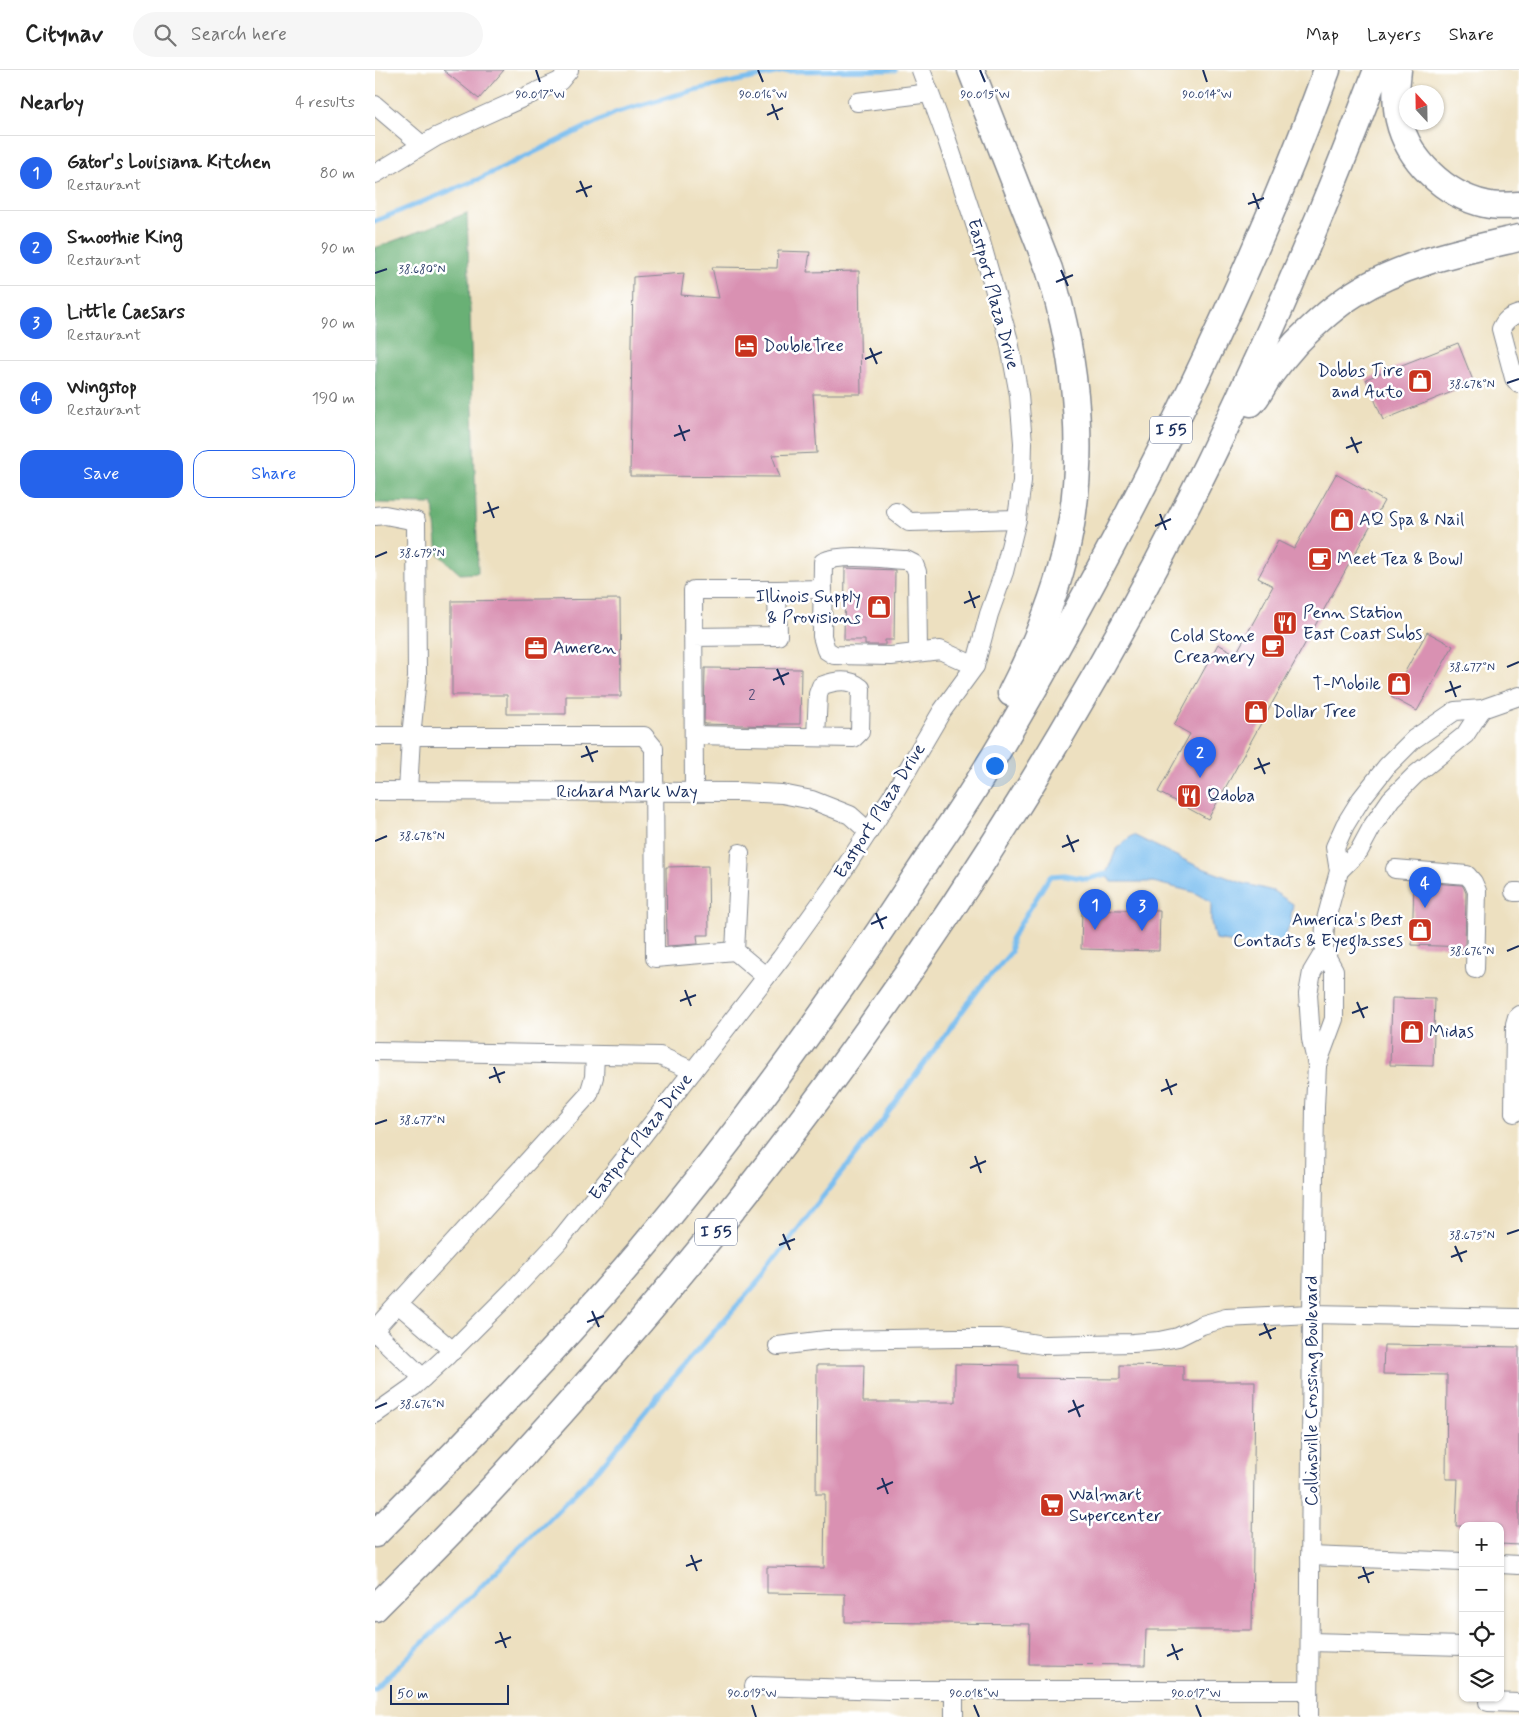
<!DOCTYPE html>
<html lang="en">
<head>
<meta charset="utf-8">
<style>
	:root { --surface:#fff; --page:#f6f6f6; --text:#222; --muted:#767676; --line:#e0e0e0; --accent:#2563eb }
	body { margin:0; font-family:Mynerve,sans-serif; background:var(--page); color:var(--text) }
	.controls { position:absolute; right:15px; bottom:15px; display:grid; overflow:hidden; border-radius:10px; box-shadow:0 1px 4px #0004 }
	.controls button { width:45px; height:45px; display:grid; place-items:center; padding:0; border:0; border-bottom:1px solid var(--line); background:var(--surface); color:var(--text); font:25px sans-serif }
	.compass { position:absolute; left:1024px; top:15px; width:45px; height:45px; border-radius:50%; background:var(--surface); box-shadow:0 1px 4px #0004; rotate:338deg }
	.scale { position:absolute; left:15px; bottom:12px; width:119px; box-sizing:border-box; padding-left:5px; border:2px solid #1b2f5e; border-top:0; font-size:14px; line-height:18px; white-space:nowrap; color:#1b2f5e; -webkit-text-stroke:4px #fff; paint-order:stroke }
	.you { position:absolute; left:619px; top:695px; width:18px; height:18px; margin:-12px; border:4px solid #fff; border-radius:50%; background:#1a73e8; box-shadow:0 0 0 8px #1a73e833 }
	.badge { display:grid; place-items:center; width:32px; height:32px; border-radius:50%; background:var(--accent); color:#fff; font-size:16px; font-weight:700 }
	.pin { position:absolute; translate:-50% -41px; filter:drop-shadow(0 1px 2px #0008) }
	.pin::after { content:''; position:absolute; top:26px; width:18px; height:15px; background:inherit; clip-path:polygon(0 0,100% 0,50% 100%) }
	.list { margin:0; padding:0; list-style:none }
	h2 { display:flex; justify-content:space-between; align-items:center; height:65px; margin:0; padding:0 20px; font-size:21px }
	h2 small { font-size:16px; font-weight:400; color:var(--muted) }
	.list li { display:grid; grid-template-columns:32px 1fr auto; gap:15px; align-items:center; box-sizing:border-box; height:75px; padding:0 20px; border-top:1px solid var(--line) }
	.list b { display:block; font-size:19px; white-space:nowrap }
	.list p { margin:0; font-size:16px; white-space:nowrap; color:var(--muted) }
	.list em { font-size:16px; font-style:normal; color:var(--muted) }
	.actions { display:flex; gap:10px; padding:15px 20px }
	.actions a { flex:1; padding:11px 0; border:1px solid var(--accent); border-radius:15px; text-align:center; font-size:18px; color:var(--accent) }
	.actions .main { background:var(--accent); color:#fff }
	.icon { flex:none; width:28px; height:28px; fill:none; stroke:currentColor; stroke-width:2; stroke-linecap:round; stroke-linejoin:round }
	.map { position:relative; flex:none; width:1144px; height:1647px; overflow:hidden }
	header { display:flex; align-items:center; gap:30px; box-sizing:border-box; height:70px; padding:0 25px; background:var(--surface); border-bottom:1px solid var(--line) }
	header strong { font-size:24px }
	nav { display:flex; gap:28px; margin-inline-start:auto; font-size:18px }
	.search { width:350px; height:45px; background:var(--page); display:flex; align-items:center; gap:12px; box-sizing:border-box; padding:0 18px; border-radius:28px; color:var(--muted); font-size:19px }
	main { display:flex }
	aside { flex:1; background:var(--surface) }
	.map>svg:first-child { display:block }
	.forest { fill:#69b074; stroke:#427069 }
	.water { fill:#79bdef; stroke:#4a76a6 }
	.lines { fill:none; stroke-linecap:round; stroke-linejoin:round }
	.stream { stroke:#79bdef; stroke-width:5 }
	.building { fill:#d991b2 }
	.minor-casing { stroke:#84888f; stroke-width:20 }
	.highway-casing { stroke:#84888f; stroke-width:29 }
	.minor { stroke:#fff; stroke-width:18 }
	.highway { stroke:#fff; stroke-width:26 }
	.ticks { fill:none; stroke:#1b2f5e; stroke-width:2 }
	.labels { text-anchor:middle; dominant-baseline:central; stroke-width:5; stroke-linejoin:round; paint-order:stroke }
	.number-label { font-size:15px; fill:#4a4873 }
	.shield { fill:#fff; stroke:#5f6d8e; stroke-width:1 }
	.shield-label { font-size:16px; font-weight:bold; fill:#1b2f5e }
	.street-label { font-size:18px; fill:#1b2f5e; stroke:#fff }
	.poi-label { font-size:18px; fill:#1b2f5e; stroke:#fff; text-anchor:start }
	.ticks-label { font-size:12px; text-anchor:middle; fill:#1b2f5e; stroke:#fff; stroke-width:5; stroke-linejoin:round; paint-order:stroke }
</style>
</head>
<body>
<header>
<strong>Citynav</strong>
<div class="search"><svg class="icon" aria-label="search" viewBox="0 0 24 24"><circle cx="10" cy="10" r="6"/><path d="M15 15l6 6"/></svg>Search here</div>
<nav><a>Map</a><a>Layers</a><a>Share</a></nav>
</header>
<main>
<aside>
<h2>Nearby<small>4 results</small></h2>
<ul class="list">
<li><span class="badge">1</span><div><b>Gator's Louisiana Kitchen</b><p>Restaurant</p></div><em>80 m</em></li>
<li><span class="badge">2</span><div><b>Smoothie King</b><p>Restaurant</p></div><em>90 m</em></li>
<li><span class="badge">3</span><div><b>Little Caesars</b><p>Restaurant</p></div><em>90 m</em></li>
<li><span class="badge">4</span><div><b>Wingstop</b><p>Restaurant</p></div><em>190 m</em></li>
</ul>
<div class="actions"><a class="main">Save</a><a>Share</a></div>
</aside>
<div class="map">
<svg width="1144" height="1647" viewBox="0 0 1144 1647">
	<rect width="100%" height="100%" fill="#fff"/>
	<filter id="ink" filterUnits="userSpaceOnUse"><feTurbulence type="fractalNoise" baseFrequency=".02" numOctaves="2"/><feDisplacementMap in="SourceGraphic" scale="10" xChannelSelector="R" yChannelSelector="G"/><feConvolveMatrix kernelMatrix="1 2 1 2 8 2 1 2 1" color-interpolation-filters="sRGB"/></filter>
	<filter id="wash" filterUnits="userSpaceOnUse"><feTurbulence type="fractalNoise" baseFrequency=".0096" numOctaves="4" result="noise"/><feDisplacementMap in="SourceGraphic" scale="20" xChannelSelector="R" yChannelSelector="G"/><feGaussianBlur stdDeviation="1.12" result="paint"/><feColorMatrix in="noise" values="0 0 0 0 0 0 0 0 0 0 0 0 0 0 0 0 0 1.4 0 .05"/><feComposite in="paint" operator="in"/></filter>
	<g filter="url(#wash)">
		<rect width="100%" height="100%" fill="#ede0c0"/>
		<!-- forest -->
		<polygon class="forest" points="92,143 103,503 85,504 63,484 58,434 0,433 0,178"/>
		<!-- water -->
		<polygon class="water" points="758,765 822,796 867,813 898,821 918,834 915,854 908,873 875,875 840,870 836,852 836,832 818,822 778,812 736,812 731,804 742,778"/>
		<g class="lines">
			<!-- stream -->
			<g class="stream">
				<polyline points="0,151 104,109 242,42 319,20 410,1 520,0"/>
				<polyline points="0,1619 132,1491 224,1399 286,1322 388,1206 435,1143 507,1051 611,909 620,901 636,882 636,869 675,806 689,805 712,809 731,804"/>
			</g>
		</g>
		<g id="blocks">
			<!-- building -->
			<g class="building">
				<polygon points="68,0 129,0 104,29"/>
				<polygon points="403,181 435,182 432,202 484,201 486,324 438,324 442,383 397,385 405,407 255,406 258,207 309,203 306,225 344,228 337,197 402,198"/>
				<polygon points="1083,273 1099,313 1008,350 991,309"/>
				<polygon points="961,404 1009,431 833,749 783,722 815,664 799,655 843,574 861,584 898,516 883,508 903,471 919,479"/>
				<polygon points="470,498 520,500 519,570 510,570 510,575 490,575 490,570 469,570"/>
				<polygon points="245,529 246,626 191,626 191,644 132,644 132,625 77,625 77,531"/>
				<polygon points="1052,562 1078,576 1042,641 1016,627"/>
				<polygon points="330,598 426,599 425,654 404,654 404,656 329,654"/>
				<polygon points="333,796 334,865 322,865 323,874 292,876 291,797"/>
				<polygon points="1039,812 1087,815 1089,818 1091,823 1090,877 1037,875"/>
				<polygon points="707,839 785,841 784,881 706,879"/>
				<polygon points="1017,928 1060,929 1058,996 1015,995"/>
				<polygon points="1009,1275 1144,1277 1144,1475 1125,1474 1125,1456 1081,1456 1083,1409 1071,1409 1072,1305 1008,1304"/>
				<polygon points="580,1294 644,1295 644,1308 745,1309 745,1295 808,1296 808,1311 880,1311 877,1560 771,1560 770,1595 654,1594 655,1554 470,1552 470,1524 392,1523 392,1497 449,1498 450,1424 441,1424 442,1295 489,1295 488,1332 580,1332"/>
			</g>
		</g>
	</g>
	<g filter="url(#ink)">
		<use href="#blocks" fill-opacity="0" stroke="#84888f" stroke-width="1"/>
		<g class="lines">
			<defs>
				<g id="minor">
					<polyline points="482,32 555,23"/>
					<polyline points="0,35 47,75"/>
					<polyline points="0,104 61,67 185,11 194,0"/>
					<path d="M1144,244C1134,247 1130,250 1126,259L1139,308L1144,314"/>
					<polyline points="521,442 534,452 642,449"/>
					<polyline points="0,446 10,445 41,451 42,607 36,667 33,721"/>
					<polyline points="402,520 448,519"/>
					<polyline points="318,567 403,566 402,520 318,520 319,722"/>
					<path d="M543,582L542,502L539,494L531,490C509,489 468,483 448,492L447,566L451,580L459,585L516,586L565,580L600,596"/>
					<path d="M319,665L479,668L485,662L486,618C475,608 459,611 446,616L443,624L441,667"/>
					<polyline points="0,666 269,666 279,678 280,888 360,881"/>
					<polyline points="0,721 364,722 407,724 437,730 475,745 494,762"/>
					<polyline points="365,783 360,881 391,907"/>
					<polyline points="1020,799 1092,805 1098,812 1102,821 1100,899"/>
					<polyline points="964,801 984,781 998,755 1016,729 1040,705 1090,665 1107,639"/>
					<polyline points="1139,822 1144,822"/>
					<polyline points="0,981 285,986 318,1001"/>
					<polyline points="942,995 959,949 959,900 949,882"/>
					<polyline points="1139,1043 1140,954 1142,947 1144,945"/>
					<polyline points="23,1234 78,1281"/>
					<polyline points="0,1259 214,1024 219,1007 220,985"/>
					<polyline points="0,1262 48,1308"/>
					<polyline points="403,1276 451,1270 581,1268 626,1268 668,1275 758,1273 784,1271 803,1267 827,1255 851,1248 937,1244 1144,1248"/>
					<polyline points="0,1344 38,1317 73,1285 139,1219 184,1171 251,1087 406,888 458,816 519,723 567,641 600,596 614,544 629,502 642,449 647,411 648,373 644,325 634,271 606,172 572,70 546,0"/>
					<polyline points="935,1486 1088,1492"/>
					<polyline points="1125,1494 1144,1495"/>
					<polyline points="935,1572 1088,1576"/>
					<polyline points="379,1616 514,1620 934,1620"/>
					<polyline points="1113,1632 1144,1633"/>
					<polyline points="579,1647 579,1620"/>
					<polyline points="934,1647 937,1244 940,1037 942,995 936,969 933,924 937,902 949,882 950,853 964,801 960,777 970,755 986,729 1012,696 1039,669 1080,641 1107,639 1144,626"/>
				</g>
				<g id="highway">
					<path d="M596,0L674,199C703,291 713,394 689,488C677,535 658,580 636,623"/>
					<path d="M1023,0C1021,16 1020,33 1024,50C1033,90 1070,125 1110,134C1121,137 1133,136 1144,135"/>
					<path d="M876,333C884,326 888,314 895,305C903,294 912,283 921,273C939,255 958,237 979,224C1028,193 1088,181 1144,168"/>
					<path d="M0,1464C92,1372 182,1279 266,1180C367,1060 458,933 544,802C565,770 587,739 607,706C649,639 687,568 725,498C811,337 889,172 952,0"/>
					<path d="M0,1538C46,1492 93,1446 136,1398C345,1171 530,928 687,663C813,452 916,229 1002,0"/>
				</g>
			</defs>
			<!-- minor casing -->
			<use href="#minor" class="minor-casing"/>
			<!-- highway casing -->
			<use href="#highway" class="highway-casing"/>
			<!-- minor -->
			<use href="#minor" class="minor"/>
			<!-- highway -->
			<use href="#highway" class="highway"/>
		</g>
	</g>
	<!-- ticks -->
	<path class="ticks" d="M161,0L165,12M383,0L388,12M605,0L610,12M828,0L832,12M397,34L403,50M392,45L408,38M205,111L212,127M201,122L217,116M878,123L884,139M873,134L889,128M686,200L693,216M0,203L12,199M681,212L698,205M495,278L502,294M490,289L507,282M1132,313L1144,309M304,355L310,371M299,366L315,360M976,367L983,383M971,378L987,372M113,432L119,448M108,443L124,437M785,444L791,460M780,456L796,449M0,487L12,482M594,521L600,538M589,533L605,526M1132,597L1144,592M402,599L409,615M398,610L414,603M1075,611L1081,627M1070,622L1086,616M211,676L218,692M206,687L223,681M883,688L890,704M879,699L895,693M692,765L699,782M0,771L12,766M687,777L704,770M501,843L508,859M496,854L512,847M1132,881L1144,876M310,920L316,936M305,931L321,925M982,932L989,948M977,943L993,937M119,997L125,1013M114,1008L130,1002M791,1009L797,1025M786,1021L802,1014M0,1054L12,1050M600,1086L606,1103M595,1098L611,1091M408,1164L415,1180M1132,1164L1144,1160M404,1175L420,1169M1080,1176L1087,1192M1076,1187L1092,1181M217,1241L224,1257M212,1252L229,1246M889,1253L896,1269M884,1265L901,1258M698,1330L705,1347M0,1338L12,1333M693,1342L709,1335M507,1408L513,1424M502,1419L518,1412M316,1485L322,1501M311,1496L327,1490M988,1497L994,1513M983,1508L999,1502M125,1562L131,1578M120,1573L136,1567M797,1574L803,1590M792,1586L808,1579M377,1635L381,1647M599,1635L604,1647M821,1635L826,1647"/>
	<!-- icons -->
	<defs>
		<symbol id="hotel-square" viewBox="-11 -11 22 22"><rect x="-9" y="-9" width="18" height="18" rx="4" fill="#c8321e" stroke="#fff"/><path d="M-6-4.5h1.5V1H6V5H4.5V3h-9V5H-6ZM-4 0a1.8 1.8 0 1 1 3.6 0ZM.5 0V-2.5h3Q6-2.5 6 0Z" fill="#fff"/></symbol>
		<symbol id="shop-square" viewBox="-11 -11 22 22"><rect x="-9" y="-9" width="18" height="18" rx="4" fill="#c8321e" stroke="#fff"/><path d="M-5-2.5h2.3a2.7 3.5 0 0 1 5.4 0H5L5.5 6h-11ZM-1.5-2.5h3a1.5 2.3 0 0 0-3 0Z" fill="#fff"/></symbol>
		<symbol id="cafe-square" viewBox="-11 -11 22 22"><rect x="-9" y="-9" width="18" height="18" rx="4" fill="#c8321e" stroke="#fff"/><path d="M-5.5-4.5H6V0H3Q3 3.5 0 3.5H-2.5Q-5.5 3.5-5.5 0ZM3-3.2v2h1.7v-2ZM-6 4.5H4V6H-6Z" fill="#fff"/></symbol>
		<symbol id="restaurant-square" viewBox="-11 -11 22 22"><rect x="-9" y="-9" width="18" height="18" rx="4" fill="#c8321e" stroke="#fff"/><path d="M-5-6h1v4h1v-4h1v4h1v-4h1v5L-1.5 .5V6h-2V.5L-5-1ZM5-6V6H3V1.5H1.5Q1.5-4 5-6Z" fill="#fff"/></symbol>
		<symbol id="office-square" viewBox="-11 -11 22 22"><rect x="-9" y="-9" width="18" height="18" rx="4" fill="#c8321e" stroke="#fff"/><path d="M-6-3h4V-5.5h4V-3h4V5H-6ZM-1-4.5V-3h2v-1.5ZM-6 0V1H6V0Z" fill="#fff"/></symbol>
		<symbol id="supermarket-square" viewBox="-11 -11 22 22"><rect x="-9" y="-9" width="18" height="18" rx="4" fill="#c8321e" stroke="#fff"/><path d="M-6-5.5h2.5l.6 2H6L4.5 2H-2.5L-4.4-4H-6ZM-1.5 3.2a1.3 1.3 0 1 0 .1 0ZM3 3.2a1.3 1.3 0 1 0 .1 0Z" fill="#fff"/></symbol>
	</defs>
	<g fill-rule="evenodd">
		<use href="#hotel-square" x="357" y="262" width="28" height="28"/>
		<use href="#shop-square" x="1031" y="297" width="28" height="28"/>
		<use href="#shop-square" x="953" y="436" width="28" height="28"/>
		<use href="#cafe-square" x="931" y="475" width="28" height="28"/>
		<use href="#shop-square" x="490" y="523" width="28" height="28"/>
		<use href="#restaurant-square" x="896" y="539" width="28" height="28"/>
		<use href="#cafe-square" x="884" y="562" width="28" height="28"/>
		<use href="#office-square" x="147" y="564" width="28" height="28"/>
		<use href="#shop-square" x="1010" y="600" width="28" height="28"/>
		<use href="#shop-square" x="867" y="628" width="28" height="28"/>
		<use href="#restaurant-square" x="800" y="712" width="28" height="28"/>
		<use href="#shop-square" x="1031" y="846" width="28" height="28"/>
		<use href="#shop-square" x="1023" y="948" width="28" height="28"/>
		<use href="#supermarket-square" x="663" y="1421" width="28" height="28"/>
	</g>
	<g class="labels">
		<!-- number labels -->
		<g class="number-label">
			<text x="377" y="626">2</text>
		</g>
		<!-- shield labels -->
		<g class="shield">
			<rect x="775" y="346.5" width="42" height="27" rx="4"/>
			<rect x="320" y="1148.5" width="42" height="27" rx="4"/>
		</g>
		<g class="shield-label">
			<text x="796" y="360">I 55</text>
			<text x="341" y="1162">I 55</text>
		</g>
		<!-- street labels -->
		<g class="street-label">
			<text transform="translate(618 224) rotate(75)">Eastport Plaza Drive</text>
			<text x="252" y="722">Richard Mark Way</text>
			<text transform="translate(505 741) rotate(-58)">Eastport Plaza Drive</text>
			<text transform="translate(266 1067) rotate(-52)">Eastport Plaza Drive</text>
			<text transform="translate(937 1321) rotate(-90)">Collinsville Crossing Boulevard</text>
		</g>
		<!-- poi labels -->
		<g class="poi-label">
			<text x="388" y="276">DoubleTree</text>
			<text x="1028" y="301" text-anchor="end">Dobbs Tire<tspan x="1028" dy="21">and Auto</tspan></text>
			<text x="984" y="450">AQ Spa &amp; Nail</text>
			<text x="962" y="489">Meet Tea &amp; Bowl</text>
			<text x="486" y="527" text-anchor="end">Illinois Supply<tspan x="486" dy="21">&amp; Provisions</tspan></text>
			<text x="928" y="543">Penn Station<tspan x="928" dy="21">East Coast Subs</tspan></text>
			<text x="880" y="566" text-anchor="end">Cold Stone<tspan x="880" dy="21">Creamery</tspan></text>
			<text x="178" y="578">Ameren</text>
			<text x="1006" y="614" text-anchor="end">T-Mobile</text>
			<text x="898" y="642">Dollar Tree</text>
			<text x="832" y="726">Qdoba</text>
			<text x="1028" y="850" text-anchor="end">America's Best<tspan x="1028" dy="21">Contacts &amp; Eyeglasses</tspan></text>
			<text x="1054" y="962">Midas</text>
			<text x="694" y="1425">Walmart<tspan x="694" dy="21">Supercenter</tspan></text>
		</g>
	</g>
	<g class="ticks-label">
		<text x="165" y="28">90.017°W</text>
		<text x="388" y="28">90.016°W</text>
		<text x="610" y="28">90.015°W</text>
		<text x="832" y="28">90.014°W</text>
		<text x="47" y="203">38.680°N</text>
		<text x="1097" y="318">38.678°N</text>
		<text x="47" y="487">38.679°N</text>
		<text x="1097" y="601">38.677°N</text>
		<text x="47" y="770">38.678°N</text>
		<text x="1097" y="885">38.676°N</text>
		<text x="47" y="1054">38.677°N</text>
		<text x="1097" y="1169">38.675°N</text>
		<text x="47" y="1338">38.676°N</text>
		<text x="377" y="1627">90.019°W</text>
		<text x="599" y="1627">90.018°W</text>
		<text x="821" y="1627">90.017°W</text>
	</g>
</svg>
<div class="controls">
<button>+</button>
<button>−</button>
<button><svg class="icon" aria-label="locate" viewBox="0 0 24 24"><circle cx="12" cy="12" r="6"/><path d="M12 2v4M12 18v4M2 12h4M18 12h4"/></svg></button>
<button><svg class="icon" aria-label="layers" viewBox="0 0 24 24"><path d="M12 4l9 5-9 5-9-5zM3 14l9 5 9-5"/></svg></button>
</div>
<svg class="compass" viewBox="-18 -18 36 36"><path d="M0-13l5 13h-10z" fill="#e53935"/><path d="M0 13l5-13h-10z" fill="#767676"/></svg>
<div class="scale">50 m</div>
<div class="you"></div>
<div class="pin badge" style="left:720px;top:860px">1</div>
<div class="pin badge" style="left:825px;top:708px">2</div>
<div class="pin badge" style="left:767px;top:861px">3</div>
<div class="pin badge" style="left:1050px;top:838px">4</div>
</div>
</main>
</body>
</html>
